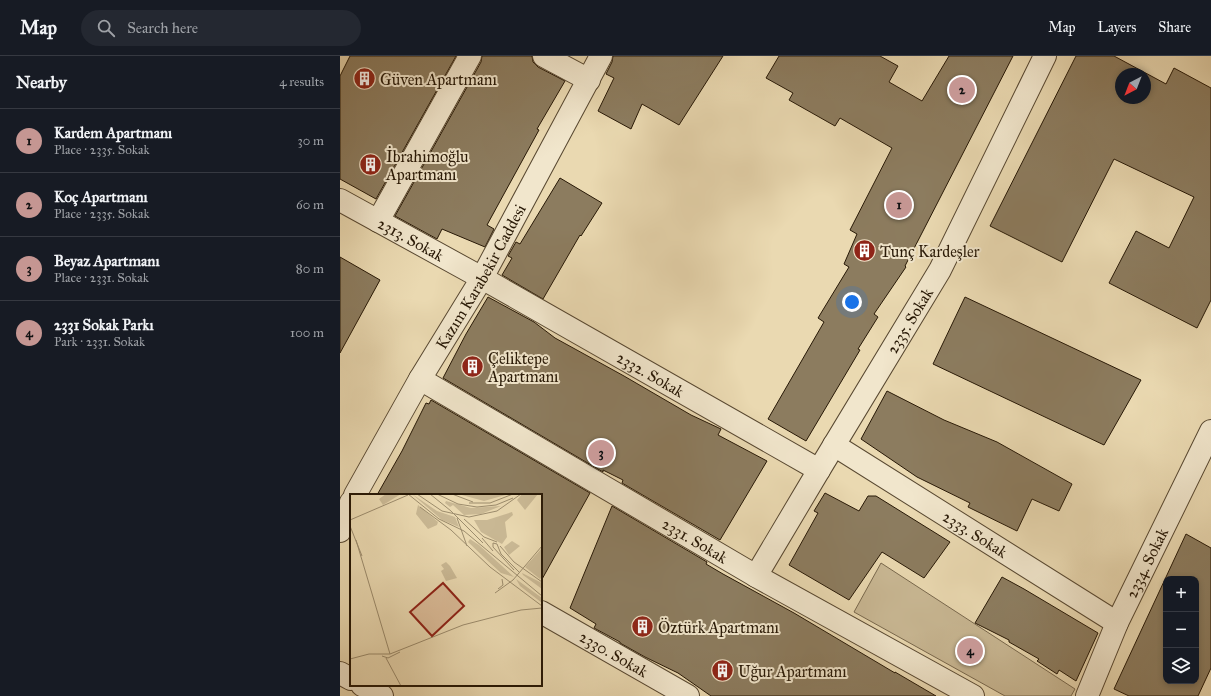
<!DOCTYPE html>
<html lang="en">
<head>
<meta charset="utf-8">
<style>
	:root { --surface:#171b24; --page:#242831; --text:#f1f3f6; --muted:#9ea1a6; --line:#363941; --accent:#c59692 }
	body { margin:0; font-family:"IM FELL Great Primer",serif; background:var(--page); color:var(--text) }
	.controls { position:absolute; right:12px; bottom:12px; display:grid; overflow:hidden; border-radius:8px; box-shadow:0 2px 6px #0003 }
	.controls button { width:36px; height:36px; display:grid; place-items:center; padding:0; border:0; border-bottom:1px solid var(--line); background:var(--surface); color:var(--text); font:20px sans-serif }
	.compass { position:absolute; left:775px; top:12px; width:36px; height:36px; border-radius:50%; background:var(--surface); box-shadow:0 2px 6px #0003; rotate:222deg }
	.you { position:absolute; left:512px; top:246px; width:14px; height:14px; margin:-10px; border:3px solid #fff; border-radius:50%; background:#1a73e8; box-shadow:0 0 0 6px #1a73e833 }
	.badge { display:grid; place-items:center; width:26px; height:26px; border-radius:50%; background:var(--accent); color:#111; font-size:13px; font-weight:700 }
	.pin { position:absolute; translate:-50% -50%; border:2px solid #fff; box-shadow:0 1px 4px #0006 }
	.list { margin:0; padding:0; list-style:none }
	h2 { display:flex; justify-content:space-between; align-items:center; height:52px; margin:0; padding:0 16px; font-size:17px }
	h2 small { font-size:13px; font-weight:400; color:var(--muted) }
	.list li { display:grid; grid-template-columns:26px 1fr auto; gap:12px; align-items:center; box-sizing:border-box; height:64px; padding:0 16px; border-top:1px solid var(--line) }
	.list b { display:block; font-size:15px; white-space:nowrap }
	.list p { margin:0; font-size:13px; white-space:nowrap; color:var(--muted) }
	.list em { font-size:13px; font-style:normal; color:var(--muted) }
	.icon { flex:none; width:22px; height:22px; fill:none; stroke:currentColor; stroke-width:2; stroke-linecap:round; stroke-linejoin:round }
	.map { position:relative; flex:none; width:871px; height:640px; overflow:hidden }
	header { display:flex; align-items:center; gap:24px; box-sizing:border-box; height:56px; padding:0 20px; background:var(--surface); border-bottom:1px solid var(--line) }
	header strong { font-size:19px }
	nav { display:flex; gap:22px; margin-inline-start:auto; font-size:14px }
	.search { width:280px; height:36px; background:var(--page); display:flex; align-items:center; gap:10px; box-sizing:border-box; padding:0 14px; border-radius:22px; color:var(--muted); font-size:15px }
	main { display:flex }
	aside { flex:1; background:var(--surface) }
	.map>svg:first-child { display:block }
	.green { fill:#c9b894; stroke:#78684d }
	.building { fill:#8c7c5f; stroke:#271806; fill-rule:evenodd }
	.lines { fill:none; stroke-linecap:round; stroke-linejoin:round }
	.minor-casing { stroke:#584831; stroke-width:24 }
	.minor { stroke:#f1e6cc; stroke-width:22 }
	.labels { text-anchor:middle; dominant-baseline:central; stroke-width:4; stroke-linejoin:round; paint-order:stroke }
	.poi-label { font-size:16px; fill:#271806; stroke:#f1e6cc; text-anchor:start }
	.street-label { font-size:16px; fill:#271806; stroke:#f1e6cc }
	.inset-road { fill:none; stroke:#9c8c6d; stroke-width:1 }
	.view { fill:#8f2418; fill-opacity:0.15; stroke:#8f2418; stroke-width:2 }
	.inset-edge { fill:none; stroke:#271806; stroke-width:2 }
</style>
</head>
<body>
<header>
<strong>Map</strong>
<div class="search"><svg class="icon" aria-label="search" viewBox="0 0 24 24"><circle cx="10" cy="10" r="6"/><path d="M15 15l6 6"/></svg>Search here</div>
<nav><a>Map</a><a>Layers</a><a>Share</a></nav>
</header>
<main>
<aside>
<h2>Nearby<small>4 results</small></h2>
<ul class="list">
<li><span class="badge">1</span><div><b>Kardem Apartmanı</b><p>Place · 2335. Sokak</p></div><em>30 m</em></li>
<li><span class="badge">2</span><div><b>Koç Apartmanı</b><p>Place · 2335. Sokak</p></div><em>60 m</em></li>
<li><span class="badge">3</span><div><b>Beyaz Apartmanı</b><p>Place · 2331. Sokak</p></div><em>80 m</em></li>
<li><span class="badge">4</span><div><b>2331 Sokak Parkı</b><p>Park · 2331. Sokak</p></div><em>100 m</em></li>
</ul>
</aside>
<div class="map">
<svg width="871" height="640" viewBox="0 0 871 640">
	<rect width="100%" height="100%" fill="#ead9b1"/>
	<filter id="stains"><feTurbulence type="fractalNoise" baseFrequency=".005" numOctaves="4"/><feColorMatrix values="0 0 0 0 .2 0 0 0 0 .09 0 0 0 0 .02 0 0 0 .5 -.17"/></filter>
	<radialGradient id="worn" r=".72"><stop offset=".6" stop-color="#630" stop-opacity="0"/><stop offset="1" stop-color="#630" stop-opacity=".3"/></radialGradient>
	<!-- green -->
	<polygon class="green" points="541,507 735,633 731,640 665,640 514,556"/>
	<!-- building -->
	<g class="building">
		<polygon points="10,0 116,0 36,143 0,123 0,20"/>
		<polygon points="142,0 192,0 193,6 198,11 225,25 197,73 199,74 147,169 154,173 145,191 102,173 97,183 55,160 141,6"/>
		<polygon points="273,0 383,0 339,69 302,48 291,73 258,55 274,22 266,18 272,6"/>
		<polygon points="439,0 540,0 558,10 549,26 582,45 609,0 673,0 565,210 566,211 534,258 538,261 518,293 520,294 466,385 428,363 484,266 478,262 509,211 504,208 517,178 510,174 552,92 500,62 495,70 449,44 453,37 426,22"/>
		<path d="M736,0H774L826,28L834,12L871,32V244L857,272L769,227L796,175L829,192L854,141L774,103L722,206L650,170ZM781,18H805V42H781Z"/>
		<polygon points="220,122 262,147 241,180 240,179 203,243 162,219 172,202 168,200 176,186 180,188"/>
		<polygon points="0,201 40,224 0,297"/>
		<polygon points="148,241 194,266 215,282 284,320 351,359 381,373 378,379 427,405 380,484 282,427 283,424 263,414 263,416 103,322 126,278"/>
		<polygon points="625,241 801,324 764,389 593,308"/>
		<polygon points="547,335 604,364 657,386 732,428 719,455 692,443 677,475 628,451 630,447 577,421 521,383"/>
		<polygon points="91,344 250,437 201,525 201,439 37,439 62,395 86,347 89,348"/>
		<polygon points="485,437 519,455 528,440 536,440 610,486 584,522 542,496 509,544 449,509 478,457 474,455"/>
		<polygon points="272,450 367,506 366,508 383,518 454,557 555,617 555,616 596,640 371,640 338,617 305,601 280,587 280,586 254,572 256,568 230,552"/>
		<path d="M846,478L871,492V612L858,640H789L774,633ZM826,523H856V625H826Z"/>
		<polygon points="662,521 684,533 758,577 736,625 719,614 717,618 697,605 699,603 669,586 669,584 635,567"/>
	</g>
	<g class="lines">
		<defs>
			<g id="minor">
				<polyline points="204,0 249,24"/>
				<path id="s1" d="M0,144L142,222L479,414"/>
				<polyline points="38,165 130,0"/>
				<path id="s2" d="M80,323L416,520L633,640"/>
				<path id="s3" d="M494,389L777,567"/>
				<path id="s4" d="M15,439L80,323L142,222L261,0"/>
				<polyline points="0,475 11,446"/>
				<path id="s5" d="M416,520L479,414L600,214L705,0"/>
				<path id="s6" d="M201,556L348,640"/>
				<polyline points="0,617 11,623"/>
				<polyline points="22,629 42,640"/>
				<path id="s7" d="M747,640L777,567L871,375"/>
			</g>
		</defs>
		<!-- minor casing -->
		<use href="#minor" class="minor-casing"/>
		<!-- minor -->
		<use href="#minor" class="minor"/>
	</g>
	<!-- icons -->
	<defs>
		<symbol id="building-disc" viewBox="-11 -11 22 22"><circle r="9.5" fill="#8f2418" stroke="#f1e6cc"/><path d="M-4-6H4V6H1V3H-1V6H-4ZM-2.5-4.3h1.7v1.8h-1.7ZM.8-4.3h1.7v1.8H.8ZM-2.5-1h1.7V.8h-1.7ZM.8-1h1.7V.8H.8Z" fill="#fff"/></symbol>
	</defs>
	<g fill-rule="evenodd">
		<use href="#building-disc" x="12" y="10" width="25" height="25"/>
		<use href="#building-disc" x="18" y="96" width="25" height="25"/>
		<use href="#building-disc" x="512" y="182" width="25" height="25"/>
		<use href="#building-disc" x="120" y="298" width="25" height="25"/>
		<use href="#building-disc" x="290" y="558" width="25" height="25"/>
		<use href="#building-disc" x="370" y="602" width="25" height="25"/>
	</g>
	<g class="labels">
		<!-- poi labels -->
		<g class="poi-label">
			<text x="40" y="23">Güven Apartmanı</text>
			<text x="46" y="100">İbrahimoğlu<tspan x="46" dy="18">Apartmanı</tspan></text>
			<text x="540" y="195">Tunç Kardeşler</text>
			<text x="148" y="302">Çeliktepe<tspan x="148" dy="18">Apartmanı</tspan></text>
			<text x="318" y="571">Öztürk Apartmanı</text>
			<text x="398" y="615">Uğur Apartmanı</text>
		</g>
		<!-- street labels -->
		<g class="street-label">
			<text stroke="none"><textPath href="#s1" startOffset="81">2313. Sokak</textPath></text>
			<text stroke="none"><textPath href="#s4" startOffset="252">Kazım Karabekir Caddesi</textPath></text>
			<text stroke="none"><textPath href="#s5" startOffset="298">2335. Sokak</textPath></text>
			<text stroke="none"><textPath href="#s1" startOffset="356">2332. Sokak</textPath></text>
			<text stroke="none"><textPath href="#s3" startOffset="167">2333. Sokak</textPath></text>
			<text stroke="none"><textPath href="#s2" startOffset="319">2331. Sokak</textPath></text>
			<text stroke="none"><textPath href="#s7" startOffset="146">2334. Sokak</textPath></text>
			<text stroke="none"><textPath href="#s6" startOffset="84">2330. Sokak</textPath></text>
		</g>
	</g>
	<!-- overview -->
	<g transform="translate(10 438)">
		<rect width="192" height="192" fill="#ead9b1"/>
		<path d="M36,0H51L33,11L29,5ZM62,0L87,17L105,23L109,33L92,26ZM108,0H159L134,7ZM172,0H188L175,16L167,6ZM96,7L121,14L151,12L131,20L114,21L103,11L100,13L95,9ZM68,11L88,28L87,31L78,35L66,20ZM162,18L163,21L155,28L157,43L152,50L131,38L124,26H137ZM120,45L129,51L164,83L151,79L138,67L118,48ZM162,47L170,52L159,61L154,53ZM192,54V83L190,85L175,73ZM96,68L100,72L107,84L96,87L91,77L94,75L91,71ZM172,79L192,89V95L173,81ZM166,85L192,104V109L170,92Z" fill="#c9b894"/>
		<path class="inset-road" d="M58,0L89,25L114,37L192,102M67,0L92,17L119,23L147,17L171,0M80,0L101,17L133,49M87,0L108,10L127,13L146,11L163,4M102,0L123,8M119,9H140L163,0M70,13L101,36L140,73L192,112M107,24L117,52M114,25L134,43L147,48M0,26L58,1M0,32L12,62M132,44L143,57M6,46L40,160M150,52L164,68L192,88M164,76L143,53V49L147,50L151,60L169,78M148,95L153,91L152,85M145,99L163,86L192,52M32,162L38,164L50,158M36,164L51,192M0,165L19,160H40L113,131L171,116L192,114"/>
		<path class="view" d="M93,89L114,112L82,142L60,118Z"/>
		<rect width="192" height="192" class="inset-edge"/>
	</g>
	<rect width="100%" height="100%" filter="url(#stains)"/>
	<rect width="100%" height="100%" fill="url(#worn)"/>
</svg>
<div class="controls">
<button>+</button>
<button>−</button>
<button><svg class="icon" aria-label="layers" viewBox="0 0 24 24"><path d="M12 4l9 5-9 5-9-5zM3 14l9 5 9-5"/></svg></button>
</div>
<svg class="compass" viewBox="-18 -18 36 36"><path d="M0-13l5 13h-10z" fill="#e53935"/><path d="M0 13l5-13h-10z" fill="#9ea1a6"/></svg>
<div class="you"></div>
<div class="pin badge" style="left:559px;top:149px">1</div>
<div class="pin badge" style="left:622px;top:34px">2</div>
<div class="pin badge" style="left:261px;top:397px">3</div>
<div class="pin badge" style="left:630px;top:595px">4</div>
</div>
</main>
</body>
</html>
